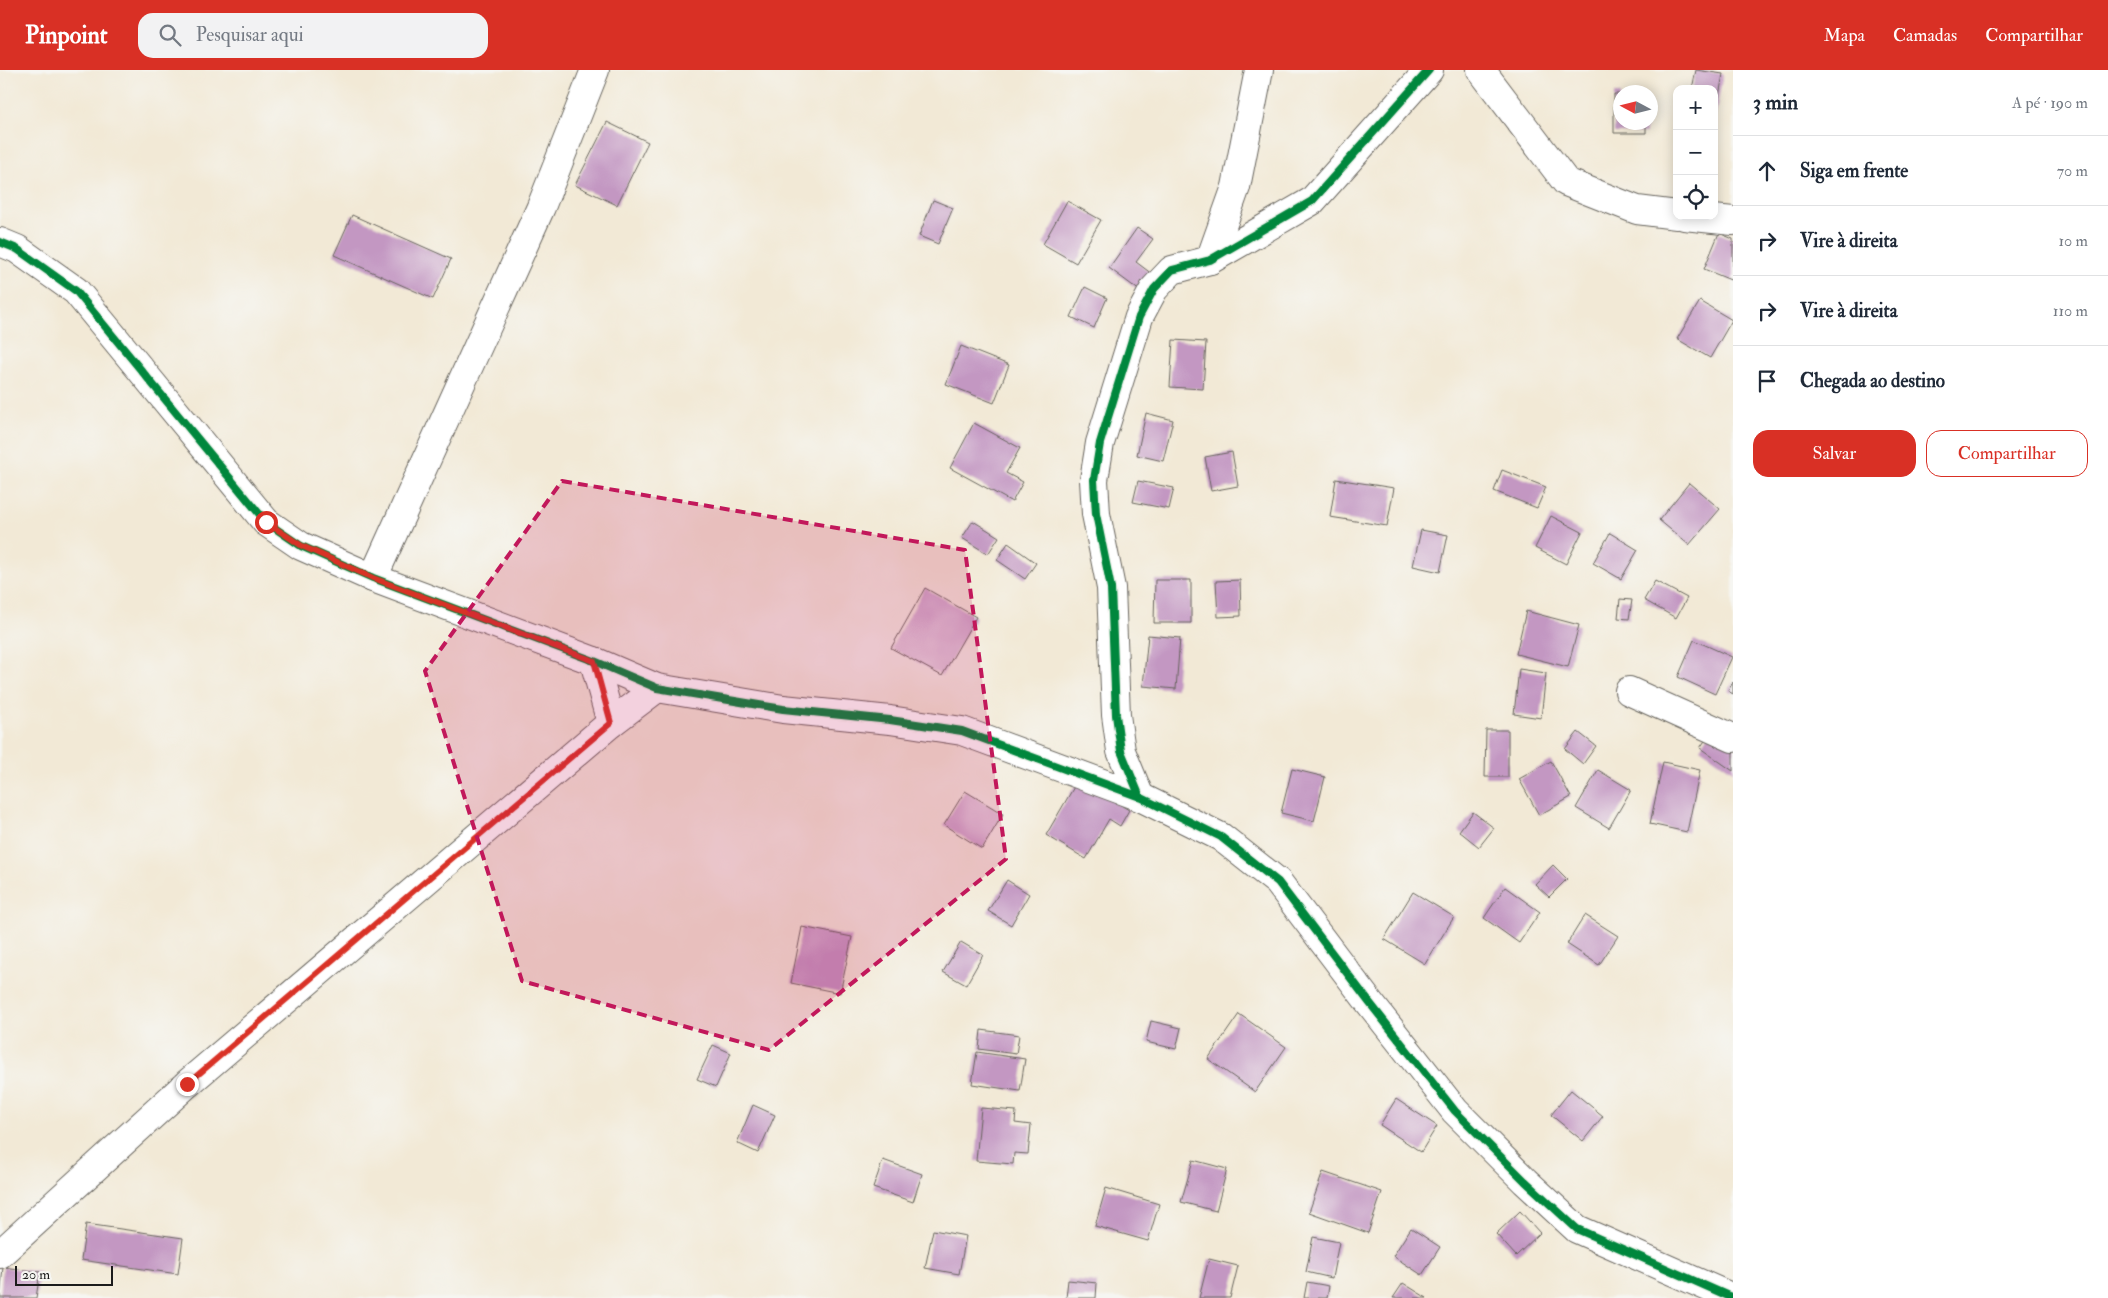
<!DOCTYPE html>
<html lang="pt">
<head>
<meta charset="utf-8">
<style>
	:root { --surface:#fff; --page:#f2f2f3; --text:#1f2937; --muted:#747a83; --line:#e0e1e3; --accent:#d93025 }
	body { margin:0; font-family:"IM FELL Double Pica",serif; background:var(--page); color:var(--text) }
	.controls { position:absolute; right:15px; top:15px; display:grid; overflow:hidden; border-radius:10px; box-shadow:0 2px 12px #0003 }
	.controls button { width:45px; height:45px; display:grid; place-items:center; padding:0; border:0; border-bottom:1px solid var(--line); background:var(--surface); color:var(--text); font:25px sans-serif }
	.compass { position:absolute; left:1613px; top:15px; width:45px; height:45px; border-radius:50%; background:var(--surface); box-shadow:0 2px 12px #0003; rotate:277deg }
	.scale { position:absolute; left:15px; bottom:12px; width:98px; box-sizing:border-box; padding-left:5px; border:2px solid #1c1c1c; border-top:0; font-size:14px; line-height:18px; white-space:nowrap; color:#1c1c1c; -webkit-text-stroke:4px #f6f6f2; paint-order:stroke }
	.stop { position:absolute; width:15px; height:15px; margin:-11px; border:4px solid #d93025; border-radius:50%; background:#fff }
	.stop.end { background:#d93025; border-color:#fff; box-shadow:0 1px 5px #0008 }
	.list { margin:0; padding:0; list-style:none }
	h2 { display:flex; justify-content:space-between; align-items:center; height:65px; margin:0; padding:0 20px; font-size:21px }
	h2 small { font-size:16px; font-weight:400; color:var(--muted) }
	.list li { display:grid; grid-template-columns:32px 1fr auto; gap:15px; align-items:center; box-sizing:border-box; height:70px; padding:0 20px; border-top:1px solid var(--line) }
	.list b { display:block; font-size:19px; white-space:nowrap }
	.list em { font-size:16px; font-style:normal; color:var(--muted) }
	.actions { display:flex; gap:10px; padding:15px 20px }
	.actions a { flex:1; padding:11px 0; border:1px solid var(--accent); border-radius:15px; text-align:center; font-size:18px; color:var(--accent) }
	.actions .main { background:var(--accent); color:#fff }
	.icon { flex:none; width:28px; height:28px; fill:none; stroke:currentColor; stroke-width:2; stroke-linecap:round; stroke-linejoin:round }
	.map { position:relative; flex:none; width:1733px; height:1228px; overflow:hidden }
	header { display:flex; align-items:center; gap:30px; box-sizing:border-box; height:70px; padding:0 25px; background:var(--accent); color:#fff }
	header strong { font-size:24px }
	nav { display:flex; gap:28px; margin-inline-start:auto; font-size:18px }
	.search { width:350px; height:45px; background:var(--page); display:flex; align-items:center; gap:12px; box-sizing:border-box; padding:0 18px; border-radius:15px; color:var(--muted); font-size:19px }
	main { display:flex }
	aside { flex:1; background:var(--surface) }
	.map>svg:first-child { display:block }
	.building { fill:#c397c2 }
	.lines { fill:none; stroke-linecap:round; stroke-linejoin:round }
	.minor-casing { stroke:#67645d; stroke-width:30 }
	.minor { stroke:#fff; stroke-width:28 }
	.cycleway-casing { stroke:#f6f6f2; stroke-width:11 }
	.cycleway { stroke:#00873e; stroke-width:8 }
	.route { stroke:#d93025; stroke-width:6 }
	.marked { fill:#c2185b; fill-opacity:0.2; stroke:#c2185b; stroke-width:4; stroke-dasharray:10 6; stroke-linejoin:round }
</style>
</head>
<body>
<header>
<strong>Pinpoint</strong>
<div class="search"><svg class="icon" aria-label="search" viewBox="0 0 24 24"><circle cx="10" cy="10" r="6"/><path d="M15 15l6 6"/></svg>Pesquisar aqui</div>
<nav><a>Mapa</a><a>Camadas</a><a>Compartilhar</a></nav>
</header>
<main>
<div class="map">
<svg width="1733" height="1228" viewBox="0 0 1733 1228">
	<rect width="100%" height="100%" fill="#f6f6f2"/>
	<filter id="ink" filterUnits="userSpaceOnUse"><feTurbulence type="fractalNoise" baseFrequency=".02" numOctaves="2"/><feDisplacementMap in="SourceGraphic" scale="10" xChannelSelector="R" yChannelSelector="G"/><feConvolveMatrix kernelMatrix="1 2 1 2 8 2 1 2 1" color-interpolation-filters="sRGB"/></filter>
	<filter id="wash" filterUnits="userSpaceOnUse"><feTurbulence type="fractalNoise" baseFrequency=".0096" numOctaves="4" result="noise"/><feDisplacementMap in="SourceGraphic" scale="20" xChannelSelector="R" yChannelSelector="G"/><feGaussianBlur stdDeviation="1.12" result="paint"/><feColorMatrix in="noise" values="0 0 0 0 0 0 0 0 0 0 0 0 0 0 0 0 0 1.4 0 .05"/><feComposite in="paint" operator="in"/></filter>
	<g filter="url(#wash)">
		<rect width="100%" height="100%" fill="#f2e9d6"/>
		<g id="blocks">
			<!-- building -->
			<g class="building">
				<polygon points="1696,0 1723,4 1715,48 1714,19 1692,19"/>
				<polygon points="1614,24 1620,24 1620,52 1646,52 1646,63 1614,63"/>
				<polygon points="607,52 648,72 617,135 575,115"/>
				<polygon points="933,130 953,138 938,174 919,166"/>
				<polygon points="1067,131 1101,150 1076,193 1043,174"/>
				<polygon points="352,145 451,189 433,229 334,185"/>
				<polygon points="1137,158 1153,169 1136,192 1152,204 1140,221 1109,198"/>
				<polygon points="1719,163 1733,169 1733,211 1704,199"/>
				<polygon points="1085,217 1107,228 1094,258 1071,247"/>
				<polygon points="1700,231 1732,250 1710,288 1677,269"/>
				<polygon points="1173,270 1206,272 1203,319 1170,317"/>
				<polygon points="961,276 1009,295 994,333 946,314"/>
				<polygon points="1146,343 1173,350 1163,391 1137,385"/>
				<polygon points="974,353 1020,378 1006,403 1023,412 1012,432 950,398"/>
				<polygon points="1232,382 1238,416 1211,421 1205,387"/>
				<polygon points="1502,400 1546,417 1537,438 1494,421"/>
				<polygon points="1336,409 1394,418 1387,456 1330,447"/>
				<polygon points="1138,411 1174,418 1169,439 1133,432"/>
				<polygon points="1689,413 1720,439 1689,475 1659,450"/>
				<polygon points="1551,446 1582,462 1566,494 1535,478"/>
				<polygon points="973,451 999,467 988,484 962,468"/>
				<polygon points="1421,460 1448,465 1440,502 1413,496"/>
				<polygon points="1610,463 1638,480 1621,509 1593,493"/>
				<polygon points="1008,473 1036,493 1025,509 997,490"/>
				<polygon points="1155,510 1191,510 1191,553 1154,553"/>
				<polygon points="1240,510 1241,546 1218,547 1216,511"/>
				<polygon points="1655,511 1687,528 1676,548 1644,530"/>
				<polygon points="925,518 976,547 942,606 891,578"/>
				<polygon points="1620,529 1632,530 1629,549 1618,548"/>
				<polygon points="1526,541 1579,555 1568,597 1516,584"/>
				<polygon points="1148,565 1180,568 1176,619 1143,616"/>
				<polygon points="1694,570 1732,587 1715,624 1678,607"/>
				<polygon points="1519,599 1546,603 1541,648 1514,644"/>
				<polygon points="1733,612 1733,624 1728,621"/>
				<polygon points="1719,650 1733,659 1733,701 1700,678"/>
				<polygon points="1486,660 1508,660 1508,707 1485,707"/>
				<polygon points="1578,662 1596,676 1583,694 1565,679"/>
				<polygon points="1551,691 1571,727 1539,745 1519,709"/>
				<polygon points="1663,692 1700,700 1687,762 1650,754"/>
				<polygon points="1292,699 1325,707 1314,751 1281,743"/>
				<polygon points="1598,700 1631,720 1609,758 1576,738"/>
				<polygon points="1078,710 1129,740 1120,756 1109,749 1086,789 1046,765"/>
				<polygon points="965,721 1003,744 982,779 944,755"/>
				<polygon points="1473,742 1494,758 1479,777 1459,761"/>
				<polygon points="1553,795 1567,809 1549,827 1535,814"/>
				<polygon points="1007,810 1029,824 1011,855 988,841"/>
				<polygon points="1505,817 1540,842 1519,873 1484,848"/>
				<polygon points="1413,822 1454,847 1425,894 1384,869"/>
				<polygon points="1585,845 1618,866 1599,895 1567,874"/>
				<polygon points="802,857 852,867 840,923 791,913"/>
				<polygon points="961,872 983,885 966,915 943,902"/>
				<polygon points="1239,944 1286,977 1255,1022 1208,989"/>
				<polygon points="1151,951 1181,958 1176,979 1146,972"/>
				<polygon points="981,960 1019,965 1016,984 979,979"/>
				<polygon points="713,975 731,983 716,1017 697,1009"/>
				<polygon points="977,982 1025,989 1020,1021 972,1014"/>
				<polygon points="1571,1020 1603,1046 1583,1071 1551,1045"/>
				<polygon points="1396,1029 1437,1056 1421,1082 1380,1055"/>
				<polygon points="753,1035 775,1045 758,1083 737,1073"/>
				<polygon points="981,1038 1016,1041 1015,1053 1031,1055 1028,1084 1014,1083 1013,1094 976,1091"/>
				<polygon points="883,1090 922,1104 913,1132 873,1118"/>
				<polygon points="1193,1090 1227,1099 1216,1141 1181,1132"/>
				<polygon points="1323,1102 1382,1122 1368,1163 1309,1142"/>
				<polygon points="1106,1118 1159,1134 1148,1171 1095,1156"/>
				<polygon points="1520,1141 1540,1163 1516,1186 1496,1164"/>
				<polygon points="86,1154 183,1168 178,1204 81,1190"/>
				<polygon points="1411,1158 1440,1177 1422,1205 1393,1186"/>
				<polygon points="933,1160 966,1166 959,1204 925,1198"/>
				<polygon points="1313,1167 1339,1172 1332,1208 1306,1202"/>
				<polygon points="1209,1189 1238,1196 1230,1228 1199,1228"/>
				<polygon points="3,1197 40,1202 36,1228 0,1228"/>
				<polygon points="1068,1210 1097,1213 1096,1228 1066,1228"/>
				<polygon points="1307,1212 1329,1216 1327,1228 1304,1228"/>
				<polygon points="1403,1213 1427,1228 1393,1228"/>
			</g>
		</g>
	</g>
	<g filter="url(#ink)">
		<use href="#blocks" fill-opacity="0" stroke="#67645d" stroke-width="1"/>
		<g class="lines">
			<defs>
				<g id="minor">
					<polyline points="1481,0 1566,112 1637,140 1677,145"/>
					<polyline points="1684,146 1733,151"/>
					<polyline points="0,172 17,179 76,221 266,452 301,476 373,508 594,591 657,618 783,639 890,650 962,661 1140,727 1221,767 1278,812 1369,932 1455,1041 1525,1111 1577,1159 1733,1228"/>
					<polyline points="1210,190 1236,117 1259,0"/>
					<polyline points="373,508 541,137 595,0"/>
					<polyline points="594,591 611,653"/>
					<polyline points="1629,621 1733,668"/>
					<polyline points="1140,727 1121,681 1116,645 1111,518 1096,444 1094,410 1100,373 1139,247 1154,219 1172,200 1210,190 1312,131 1429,0"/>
					<polyline points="0,1184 187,1014 611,653 657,618"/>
				</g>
			</defs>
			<!-- minor casing -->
			<use href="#minor" class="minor-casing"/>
			<!-- minor -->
			<use href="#minor" class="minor"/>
			<defs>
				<g id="cycleway">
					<polyline points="0,172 17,179 76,221 266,452 301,476 373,508 594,591 657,618 783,639 890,650 962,661 1140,727 1221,767 1278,812 1369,932 1455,1041 1525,1111 1577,1159 1733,1228"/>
					<polyline points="1140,727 1121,681 1116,645 1111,518 1096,444 1094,410 1100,373 1139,247 1154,219 1172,200 1210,190 1312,131 1429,0"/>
				</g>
			</defs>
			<!-- cycleway casing -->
			<use href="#cycleway" class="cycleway-casing"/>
			<!-- cycleway -->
			<use href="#cycleway" class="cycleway"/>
		</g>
	</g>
	<g class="lines" filter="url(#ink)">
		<!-- route -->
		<polyline class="route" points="187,1014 611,653 594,591 373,508 302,476 266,452"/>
	</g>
	<!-- marked area -->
	<path class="marked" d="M562,411L965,480L1006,789L769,980L522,911L425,601Z"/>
</svg>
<div class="controls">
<button>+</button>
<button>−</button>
<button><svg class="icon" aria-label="locate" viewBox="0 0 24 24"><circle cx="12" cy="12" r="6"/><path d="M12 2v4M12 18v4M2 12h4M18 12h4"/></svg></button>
</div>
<svg class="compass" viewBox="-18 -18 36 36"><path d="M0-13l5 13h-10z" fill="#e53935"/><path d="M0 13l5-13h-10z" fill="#747a83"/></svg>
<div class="scale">20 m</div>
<div class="stop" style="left:266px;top:452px"></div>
<div class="stop end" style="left:187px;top:1014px"></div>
</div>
<aside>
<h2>3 min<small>A pé · 190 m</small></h2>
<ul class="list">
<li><svg class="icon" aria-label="ahead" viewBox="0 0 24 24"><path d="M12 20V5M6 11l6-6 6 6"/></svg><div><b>Siga em frente</b></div><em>70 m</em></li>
<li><svg class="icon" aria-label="right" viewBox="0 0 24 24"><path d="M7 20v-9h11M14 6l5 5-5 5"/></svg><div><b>Vire à direita</b></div><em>10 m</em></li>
<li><svg class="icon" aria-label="right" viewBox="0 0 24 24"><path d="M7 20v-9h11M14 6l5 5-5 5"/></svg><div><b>Vire à direita</b></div><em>110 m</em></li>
<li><svg class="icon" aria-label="arrive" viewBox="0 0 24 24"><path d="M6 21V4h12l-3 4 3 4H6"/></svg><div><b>Chegada ao destino</b></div></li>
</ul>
<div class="actions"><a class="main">Salvar</a><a>Compartilhar</a></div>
</aside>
</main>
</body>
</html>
